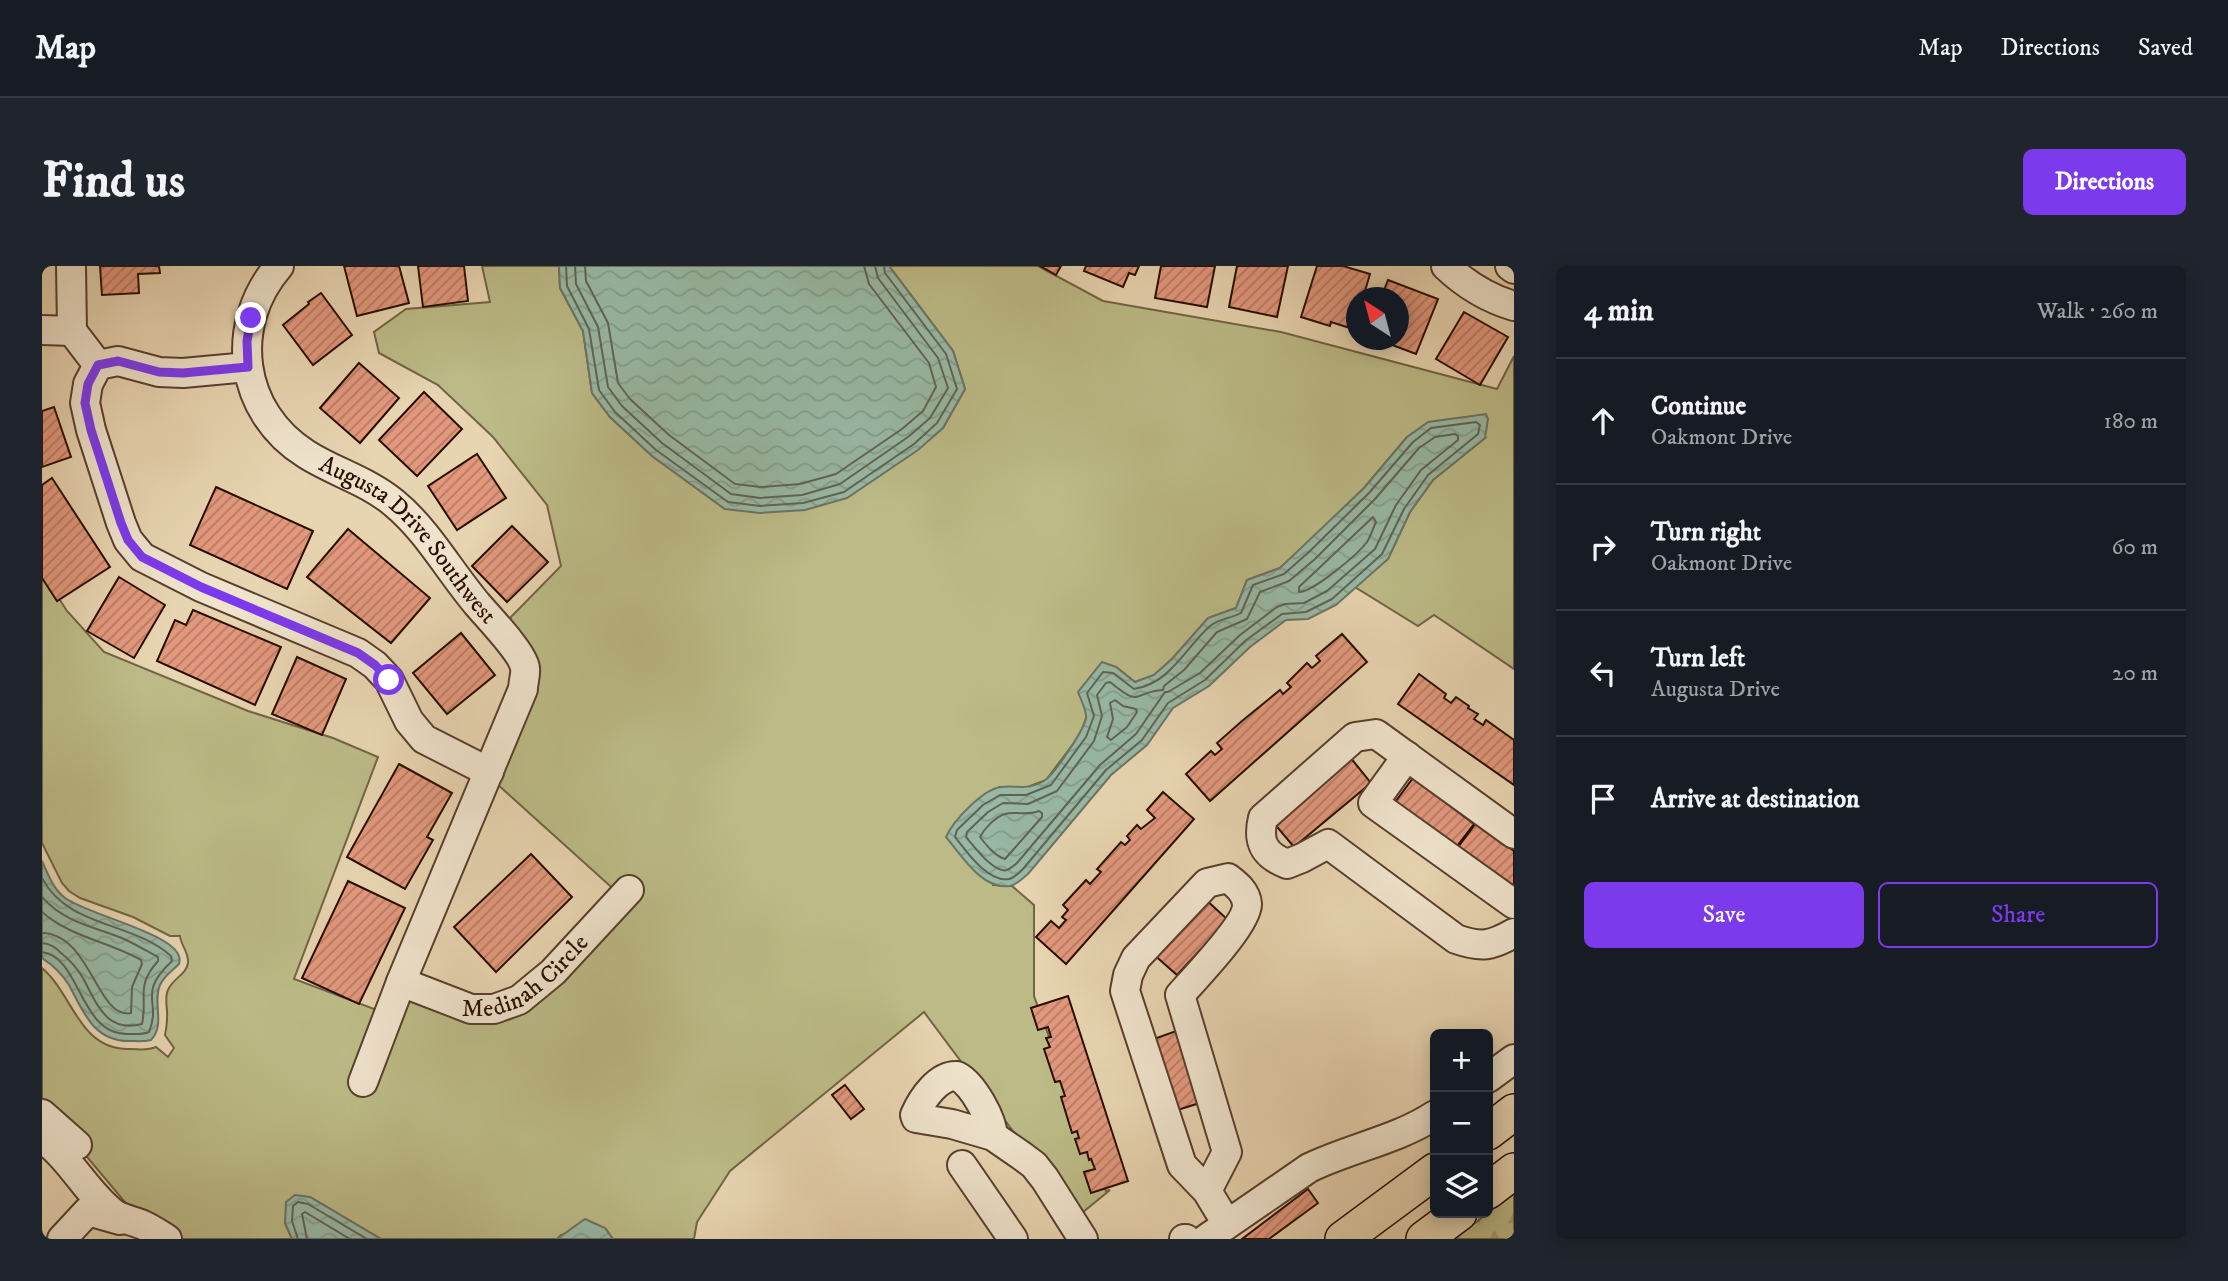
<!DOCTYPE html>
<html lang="en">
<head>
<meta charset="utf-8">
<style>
	:root { --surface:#171b24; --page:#20242c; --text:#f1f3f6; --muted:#9ea1a6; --line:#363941; --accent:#7c3aed }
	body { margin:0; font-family:"IM FELL DW Pica",serif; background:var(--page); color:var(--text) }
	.controls { position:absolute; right:21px; bottom:21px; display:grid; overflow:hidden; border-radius:10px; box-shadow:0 4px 18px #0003 }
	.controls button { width:63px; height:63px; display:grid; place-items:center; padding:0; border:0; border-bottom:2px solid var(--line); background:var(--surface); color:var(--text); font:35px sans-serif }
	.compass { position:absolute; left:1304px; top:21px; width:63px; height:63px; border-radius:50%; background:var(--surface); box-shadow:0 4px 18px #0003; rotate:324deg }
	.stop { position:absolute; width:21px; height:21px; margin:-16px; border:5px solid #7c3aed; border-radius:50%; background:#fff }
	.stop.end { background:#7c3aed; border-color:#fff; box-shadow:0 2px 7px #0008 }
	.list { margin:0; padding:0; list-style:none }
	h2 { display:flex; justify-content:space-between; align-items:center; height:91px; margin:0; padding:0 28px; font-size:30px }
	h2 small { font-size:23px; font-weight:400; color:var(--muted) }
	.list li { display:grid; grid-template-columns:46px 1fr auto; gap:21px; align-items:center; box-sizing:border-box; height:126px; padding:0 28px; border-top:2px solid var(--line) }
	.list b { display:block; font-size:26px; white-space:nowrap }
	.list p { margin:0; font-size:23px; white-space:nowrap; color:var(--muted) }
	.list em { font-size:23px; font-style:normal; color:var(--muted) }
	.actions { display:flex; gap:14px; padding:21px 28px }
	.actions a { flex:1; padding:16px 0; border:2px solid var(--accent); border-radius:10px; text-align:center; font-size:24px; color:var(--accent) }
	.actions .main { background:var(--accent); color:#fff }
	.icon { flex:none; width:38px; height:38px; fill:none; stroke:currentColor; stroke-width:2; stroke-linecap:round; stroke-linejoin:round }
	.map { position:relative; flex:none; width:1472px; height:973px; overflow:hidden; border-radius:10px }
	header { display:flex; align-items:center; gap:42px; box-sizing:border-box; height:98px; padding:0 35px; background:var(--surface); border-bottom:2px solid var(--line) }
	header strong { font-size:33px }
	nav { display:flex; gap:38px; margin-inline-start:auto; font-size:24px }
	.intro { display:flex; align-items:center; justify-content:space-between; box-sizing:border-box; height:168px; padding:0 42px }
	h1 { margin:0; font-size:49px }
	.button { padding:18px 32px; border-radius:10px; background:var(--accent); color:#fff; font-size:24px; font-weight:700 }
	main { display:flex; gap:42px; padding:0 42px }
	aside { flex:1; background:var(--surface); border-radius:10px; box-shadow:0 4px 18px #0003 }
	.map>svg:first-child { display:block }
	.grass { fill:#bcbb87; stroke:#726444; stroke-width:2 }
	.forest { fill:url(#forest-firs); stroke:#726444; stroke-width:2 }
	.water { fill:url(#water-waves); stroke:#6c7464; stroke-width:2 }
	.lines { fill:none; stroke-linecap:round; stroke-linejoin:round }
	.shore { stroke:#606353; stroke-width:2 }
	.building { fill:url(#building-hatch); stroke:#290d00; stroke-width:2 }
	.minor-casing { stroke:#583f2c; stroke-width:32 }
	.major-casing { stroke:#290d00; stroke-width:38 }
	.minor { stroke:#efe3cc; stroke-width:28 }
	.major { stroke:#e7d4b0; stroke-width:35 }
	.route { stroke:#7c3aed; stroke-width:9 }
	.labels { text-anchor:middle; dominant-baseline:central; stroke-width:5; stroke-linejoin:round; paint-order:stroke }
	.street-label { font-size:24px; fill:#290d00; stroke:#efe3cc }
</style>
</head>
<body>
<header>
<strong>Map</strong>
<nav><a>Map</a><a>Directions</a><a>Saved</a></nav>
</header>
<div class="intro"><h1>Find us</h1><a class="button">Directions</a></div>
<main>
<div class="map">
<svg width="1472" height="973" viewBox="0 0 1472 973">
	<defs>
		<pattern id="forest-firs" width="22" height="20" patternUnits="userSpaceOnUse" patternTransform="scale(1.75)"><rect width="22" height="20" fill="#bcbb87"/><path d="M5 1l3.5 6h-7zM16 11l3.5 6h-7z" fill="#a2a073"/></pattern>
		<pattern id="water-waves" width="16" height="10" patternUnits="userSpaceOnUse" patternTransform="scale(1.75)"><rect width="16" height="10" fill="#98b9a6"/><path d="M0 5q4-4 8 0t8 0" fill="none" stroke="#839e8d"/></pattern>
		<pattern id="building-hatch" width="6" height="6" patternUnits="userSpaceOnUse" patternTransform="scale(1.75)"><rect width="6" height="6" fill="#e2987d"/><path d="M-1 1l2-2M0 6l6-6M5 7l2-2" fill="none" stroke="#b77a64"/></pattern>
	</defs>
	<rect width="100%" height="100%" fill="#e7d4b0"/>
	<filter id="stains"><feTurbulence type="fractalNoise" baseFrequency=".00286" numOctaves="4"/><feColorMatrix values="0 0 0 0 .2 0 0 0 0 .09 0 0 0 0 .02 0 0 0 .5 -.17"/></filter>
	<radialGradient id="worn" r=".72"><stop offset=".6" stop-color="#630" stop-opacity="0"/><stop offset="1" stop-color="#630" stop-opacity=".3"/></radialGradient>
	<!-- grass -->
	<path class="grass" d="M440,0H517L518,22L541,65L550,127L568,151L610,190L683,243L901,162L923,123L911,85L847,0H996L1061,35L1239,66L1455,123L1472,90V403L1392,349L1376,360L1313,321L1346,293L1368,246L1391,214L1443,172L1365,171L1322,222L1262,281L1238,302L1205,314L1194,342L1166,352L1130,393L1112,409L1093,416L1074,401L1045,450L1038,469L1004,514L983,522L957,521L951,619L970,620L992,639V730L1064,925L1068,924L1035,951L882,746L688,905L655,956L652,973H571L563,962L519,969L515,973H339L268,931L243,957L250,973H138L98,954L14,854L0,848V702C31,728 37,784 87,783C97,783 105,785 114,781L126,791L132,782L123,769C124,764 125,758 125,752C126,743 122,732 126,724C131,712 144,709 146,697C147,686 139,680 138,670H128L91,651L38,632L27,625L20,617L0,577V306L25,345L62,386L206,445L291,472L336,491L252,713L356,752L372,717L479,741L587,637L455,518L494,407L468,352L519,300L505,239L451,171L396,119L337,87L332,66L364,43L448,36Z"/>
	<!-- forest -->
	<polygon class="forest" points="1472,927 1472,973 1412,973"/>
	<!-- water -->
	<g class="water">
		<polygon points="517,0 847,0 911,85 923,123 901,162 876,184 805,232 763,244 718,247 683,243 610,190 568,151 550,127 541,65 518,22"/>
		<path d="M1444,148L1446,153L1443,172L1391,214L1368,246L1346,293L1294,339L1266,353L1244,354L1208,381L1167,420L1131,442L1105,479L1069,509L986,608C981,612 974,619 968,620C940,624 920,590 904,571C911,555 941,523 959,521C975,519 986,525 1002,515C1012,509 1042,464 1044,452C1045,445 1039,434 1036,426L1060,396L1074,401L1093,416L1112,409L1130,393L1166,352L1194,342L1205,314L1238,302L1322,222L1365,171L1386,156Z"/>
		<path d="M0,595C6,608 11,623 23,632C45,648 125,666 136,688C138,692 138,693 137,698C130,705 122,710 118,719C110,737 124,758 109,774C101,776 94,775 87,775C51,775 41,745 27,719C20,708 11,699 0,692Z"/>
		<polygon points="253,929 268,931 339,973 250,973 243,957 244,936"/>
		<polygon points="543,953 563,962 571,973 515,973"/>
	</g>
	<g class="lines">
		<!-- shore -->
		<g class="shore">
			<polyline points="524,0 525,20 547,63 557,124 573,146 614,184 686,236 718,240 761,237 802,226 872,178 895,157 915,123 904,88 843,7 842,0"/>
			<polyline points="533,0 534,18 556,61 566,121 580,140 620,177 689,228 718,232 760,229 798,218 866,171 888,152 906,122 896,92 836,12 833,0"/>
			<polyline points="543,0 544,15 566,57 576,117 588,133 627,169 693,218 719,221 758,218 794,208 860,163 881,145 894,121 887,97 827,18 822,0"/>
			<path d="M1434,156L1438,159L1436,168L1386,209L1362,243L1340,288L1290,333L1264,346L1240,348L1203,375L1163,414L1126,437L1100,474L1064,504L981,603C977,607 972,612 967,613C946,617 924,585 913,571L915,564L941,539L958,529H984L1009,519L1044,471L1052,450L1045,427L1061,406L1071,407L1092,423C1129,417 1143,382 1168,360C1176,353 1190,352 1199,347L1211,319L1242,308L1267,286L1327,227L1371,176L1389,162Z"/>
			<path d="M1413,168L1416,170V174L1379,204L1354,239L1333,283L1285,325L1262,337L1243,338L1235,341L1198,369L1158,407L1126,426H1123L1094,468L1058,499L975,597C974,598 966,604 965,604C952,608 932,580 924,571L925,566L946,546L961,537L986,538L1015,525L1052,475L1060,450L1055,429L1064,417L1068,416C1101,443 1089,426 1121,424L1122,420L1142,404L1175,366L1205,353L1218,326L1247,315L1273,293L1333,233L1377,182L1393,171Z"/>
			<path d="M1331,251L1334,256C1331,262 1329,270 1325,276C1315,289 1271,326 1257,326V321Z"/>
			<polygon points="1073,434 1081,440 1094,443 1095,446 1085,461 1069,474 1065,471 1071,453 1068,437"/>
			<path d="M997,545L1000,547V551L963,593C953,590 945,580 938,571C942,563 953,551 963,548C973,545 985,550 997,545Z"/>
			<path d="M0,612C26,662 90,655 129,690L130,695C94,729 120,734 107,766C100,769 93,768 85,768C37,768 39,691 0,686"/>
			<path d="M0,631C21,656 53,661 82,673C93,678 105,685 116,691V695C93,721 106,730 100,758C64,767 55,738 41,712C35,702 28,694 19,687C13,681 9,678 0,677"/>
			<path d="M0,646C28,671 68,676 99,694L100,698L90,721L89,747C55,754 49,668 0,667"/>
			<polyline points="256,973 250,955 251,940 256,936 266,938 325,973"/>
			<polyline points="265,973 260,948 263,946 308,973"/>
		</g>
	</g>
	<!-- building -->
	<g class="building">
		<polygon points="58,0 117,0 118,7 96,8 97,27 60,29"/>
		<polygon points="302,0 357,0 367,37 315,50"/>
		<polygon points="376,0 422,0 426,35 381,41"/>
		<polygon points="998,0 1019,0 1014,9"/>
		<polygon points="1044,0 1097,0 1093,9 1087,7 1081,21 1042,5"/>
		<polygon points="1119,0 1173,0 1165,41 1113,32"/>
		<polygon points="1195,0 1246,0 1235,51 1187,41"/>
		<polygon points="1275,0 1301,0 1328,8 1321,32 1314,32 1314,52 1311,63 1289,56 1288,60 1259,51"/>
		<polygon points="1346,14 1396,33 1374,88 1337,74 1356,74 1356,32 1339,32"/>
		<polygon points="279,27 310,69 271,99 241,59 267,38 266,36"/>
		<polygon points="1422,46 1466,71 1438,119 1394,93"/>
		<polygon points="317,97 357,132 318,177 278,142"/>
		<polygon points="382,126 420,163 375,210 337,174"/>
		<polygon points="12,141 29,191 0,201 0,145"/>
		<polygon points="435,188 464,232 415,264 386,220"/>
		<polygon points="10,212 68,301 15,335 0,312 0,219"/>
		<polygon points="174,221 271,265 245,323 148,279"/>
		<polygon points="470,260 506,296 465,336 430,300"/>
		<polygon points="306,263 388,332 349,377 265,311"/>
		<polygon points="77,311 123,339 92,392 45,365"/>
		<polygon points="151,344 239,381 213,439 115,395 133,354 144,359"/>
		<polygon points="419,367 453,409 405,448 371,407"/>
		<polygon points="1300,368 1325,396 1168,535 1144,508 1169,485 1173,489 1180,483 1175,477 1200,455 1238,424 1241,428 1249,421 1245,417 1265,397 1270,402 1278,395 1274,390"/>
		<polygon points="255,391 304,413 280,469 230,448"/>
		<polygon points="1377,408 1404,428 1402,432 1409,437 1414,431 1427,440 1426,442 1436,448 1432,453 1441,459 1444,454 1472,474 1472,519 1356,438"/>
		<polygon points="1308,491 1329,517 1252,581 1230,555"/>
		<polygon points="357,498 410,527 385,571 391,574 363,623 305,591"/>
		<polygon points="1371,512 1432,558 1412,584 1351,539"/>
		<polygon points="1121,526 1152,553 1024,698 994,671 1009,655 1017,662 1024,654 1020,651 1026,644 1021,639 1044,614 1048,618 1059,606 1055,603 1079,576 1083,579 1088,574 1085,570 1095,559 1099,563 1113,552 1105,544"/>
		<polygon points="1434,557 1472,585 1472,626 1414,584"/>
		<polygon points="489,588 530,631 454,706 412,661"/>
		<polygon points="306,615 363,642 317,738 260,712"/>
		<polygon points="1161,631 1186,654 1135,709 1110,687"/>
		<polygon points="1026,730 1086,915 1049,927 1042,906 1053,903 1049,893 1047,894 1045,886 1038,888 1033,873 1037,872 1035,865 1030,867 1019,831 1023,830 1018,815 1013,816 1002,783 1008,781 1004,772 1009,771 1006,761 996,764 989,742"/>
		<polygon points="1137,764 1161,836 1129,846 1106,775"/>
		<polygon points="803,819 822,843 809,853 790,829"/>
		<polygon points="1266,923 1276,937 1227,973 1200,973"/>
	</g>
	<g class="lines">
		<defs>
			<g id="minor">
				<polyline points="29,0 30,65 56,99"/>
				<path id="s1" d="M237,0C186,59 197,146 264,188C292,206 326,215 352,237C386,265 407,305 436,339C447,352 481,387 483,402C484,408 481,417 481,423L359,716L321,816"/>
				<path d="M1404,0C1424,19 1445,32 1472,40"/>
				<polyline points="1468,0 1472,3"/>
				<polyline points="0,64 30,65"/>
				<polyline points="206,101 141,107 117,106 76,95 56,99 46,118 43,137 49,164 79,257 86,274 100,291 159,321 316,387 333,399 347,414 367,455 382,473 447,506"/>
				<polyline points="1365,490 1331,537 1472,638"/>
				<path d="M1472,568L1334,468L1313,471L1221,552C1215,576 1222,589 1245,598L1260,592L1286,578L1414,673C1440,682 1449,680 1472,667"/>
				<path id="s2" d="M359,716L429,743H452L477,734L511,706L587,624"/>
				<polyline points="1446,812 1472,793"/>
				<polyline points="0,848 35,879"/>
				<path d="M951,870C950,853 931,818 915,810C896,809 880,833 873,849L874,852L910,858L951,870L980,890L992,899L1003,913L1041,973"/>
				<path d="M0,872C29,893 44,926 71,947C79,953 92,955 101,959C110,963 117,968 125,973"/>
				<polyline points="920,899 971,973"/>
				<path d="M1165,925L1185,886L1138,729C1153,712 1206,657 1205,638C1204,626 1195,619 1186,612L1165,617L1094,692L1086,709L1083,725L1140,899L1165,925L1185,958"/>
				<polyline points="20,973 46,945 78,954"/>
				<polyline points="1142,973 1144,973"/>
				<path d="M1164,973L1267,902C1308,882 1355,874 1393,849"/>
			</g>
			<g id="major">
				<polyline points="1446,866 1472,846"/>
				<polyline points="1446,925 1472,905"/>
				<polyline points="1301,973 1393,905"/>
				<polyline points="1382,973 1417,947"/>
			</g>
		</defs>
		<!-- minor casing -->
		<use href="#minor" class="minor-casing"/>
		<!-- major casing -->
		<use href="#major" class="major-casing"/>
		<!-- minor -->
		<use href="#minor" class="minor"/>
		<!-- major -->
		<use href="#major" class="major"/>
	</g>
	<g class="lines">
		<!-- route -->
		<polyline class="route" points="209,52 205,75 206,101 141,107 117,106 76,95 56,99 46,118 43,137 49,164 79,257 86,274 100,291 159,321 316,387 333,399 347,414"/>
	</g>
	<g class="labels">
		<!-- street labels -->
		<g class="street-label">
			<text stroke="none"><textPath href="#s1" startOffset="352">Augusta Drive Southwest</textPath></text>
			<text stroke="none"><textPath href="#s2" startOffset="140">Medinah Circle</textPath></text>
		</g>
	</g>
	<rect width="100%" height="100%" filter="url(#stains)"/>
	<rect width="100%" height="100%" fill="url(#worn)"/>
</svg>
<div class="controls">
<button>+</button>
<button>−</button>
<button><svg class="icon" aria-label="layers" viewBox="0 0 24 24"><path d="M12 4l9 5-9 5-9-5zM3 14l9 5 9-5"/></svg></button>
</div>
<svg class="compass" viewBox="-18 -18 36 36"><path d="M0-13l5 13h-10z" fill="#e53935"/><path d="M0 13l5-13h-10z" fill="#9ea1a6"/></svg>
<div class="stop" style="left:347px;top:414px"></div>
<div class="stop end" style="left:209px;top:52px"></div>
</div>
<aside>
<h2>4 min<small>Walk · 260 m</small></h2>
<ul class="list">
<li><svg class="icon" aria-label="ahead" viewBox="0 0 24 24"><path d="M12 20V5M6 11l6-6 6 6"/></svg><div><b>Continue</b><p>Oakmont Drive</p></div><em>180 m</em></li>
<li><svg class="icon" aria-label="right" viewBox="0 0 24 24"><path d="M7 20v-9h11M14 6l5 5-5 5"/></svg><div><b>Turn right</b><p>Oakmont Drive</p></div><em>60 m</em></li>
<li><svg class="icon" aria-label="left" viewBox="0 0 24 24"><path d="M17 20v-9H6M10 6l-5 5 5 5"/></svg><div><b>Turn left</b><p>Augusta Drive</p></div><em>20 m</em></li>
<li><svg class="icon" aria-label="arrive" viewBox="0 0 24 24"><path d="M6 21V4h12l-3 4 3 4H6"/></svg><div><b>Arrive at destination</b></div></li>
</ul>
<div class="actions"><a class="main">Save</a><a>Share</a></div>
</aside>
</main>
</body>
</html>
